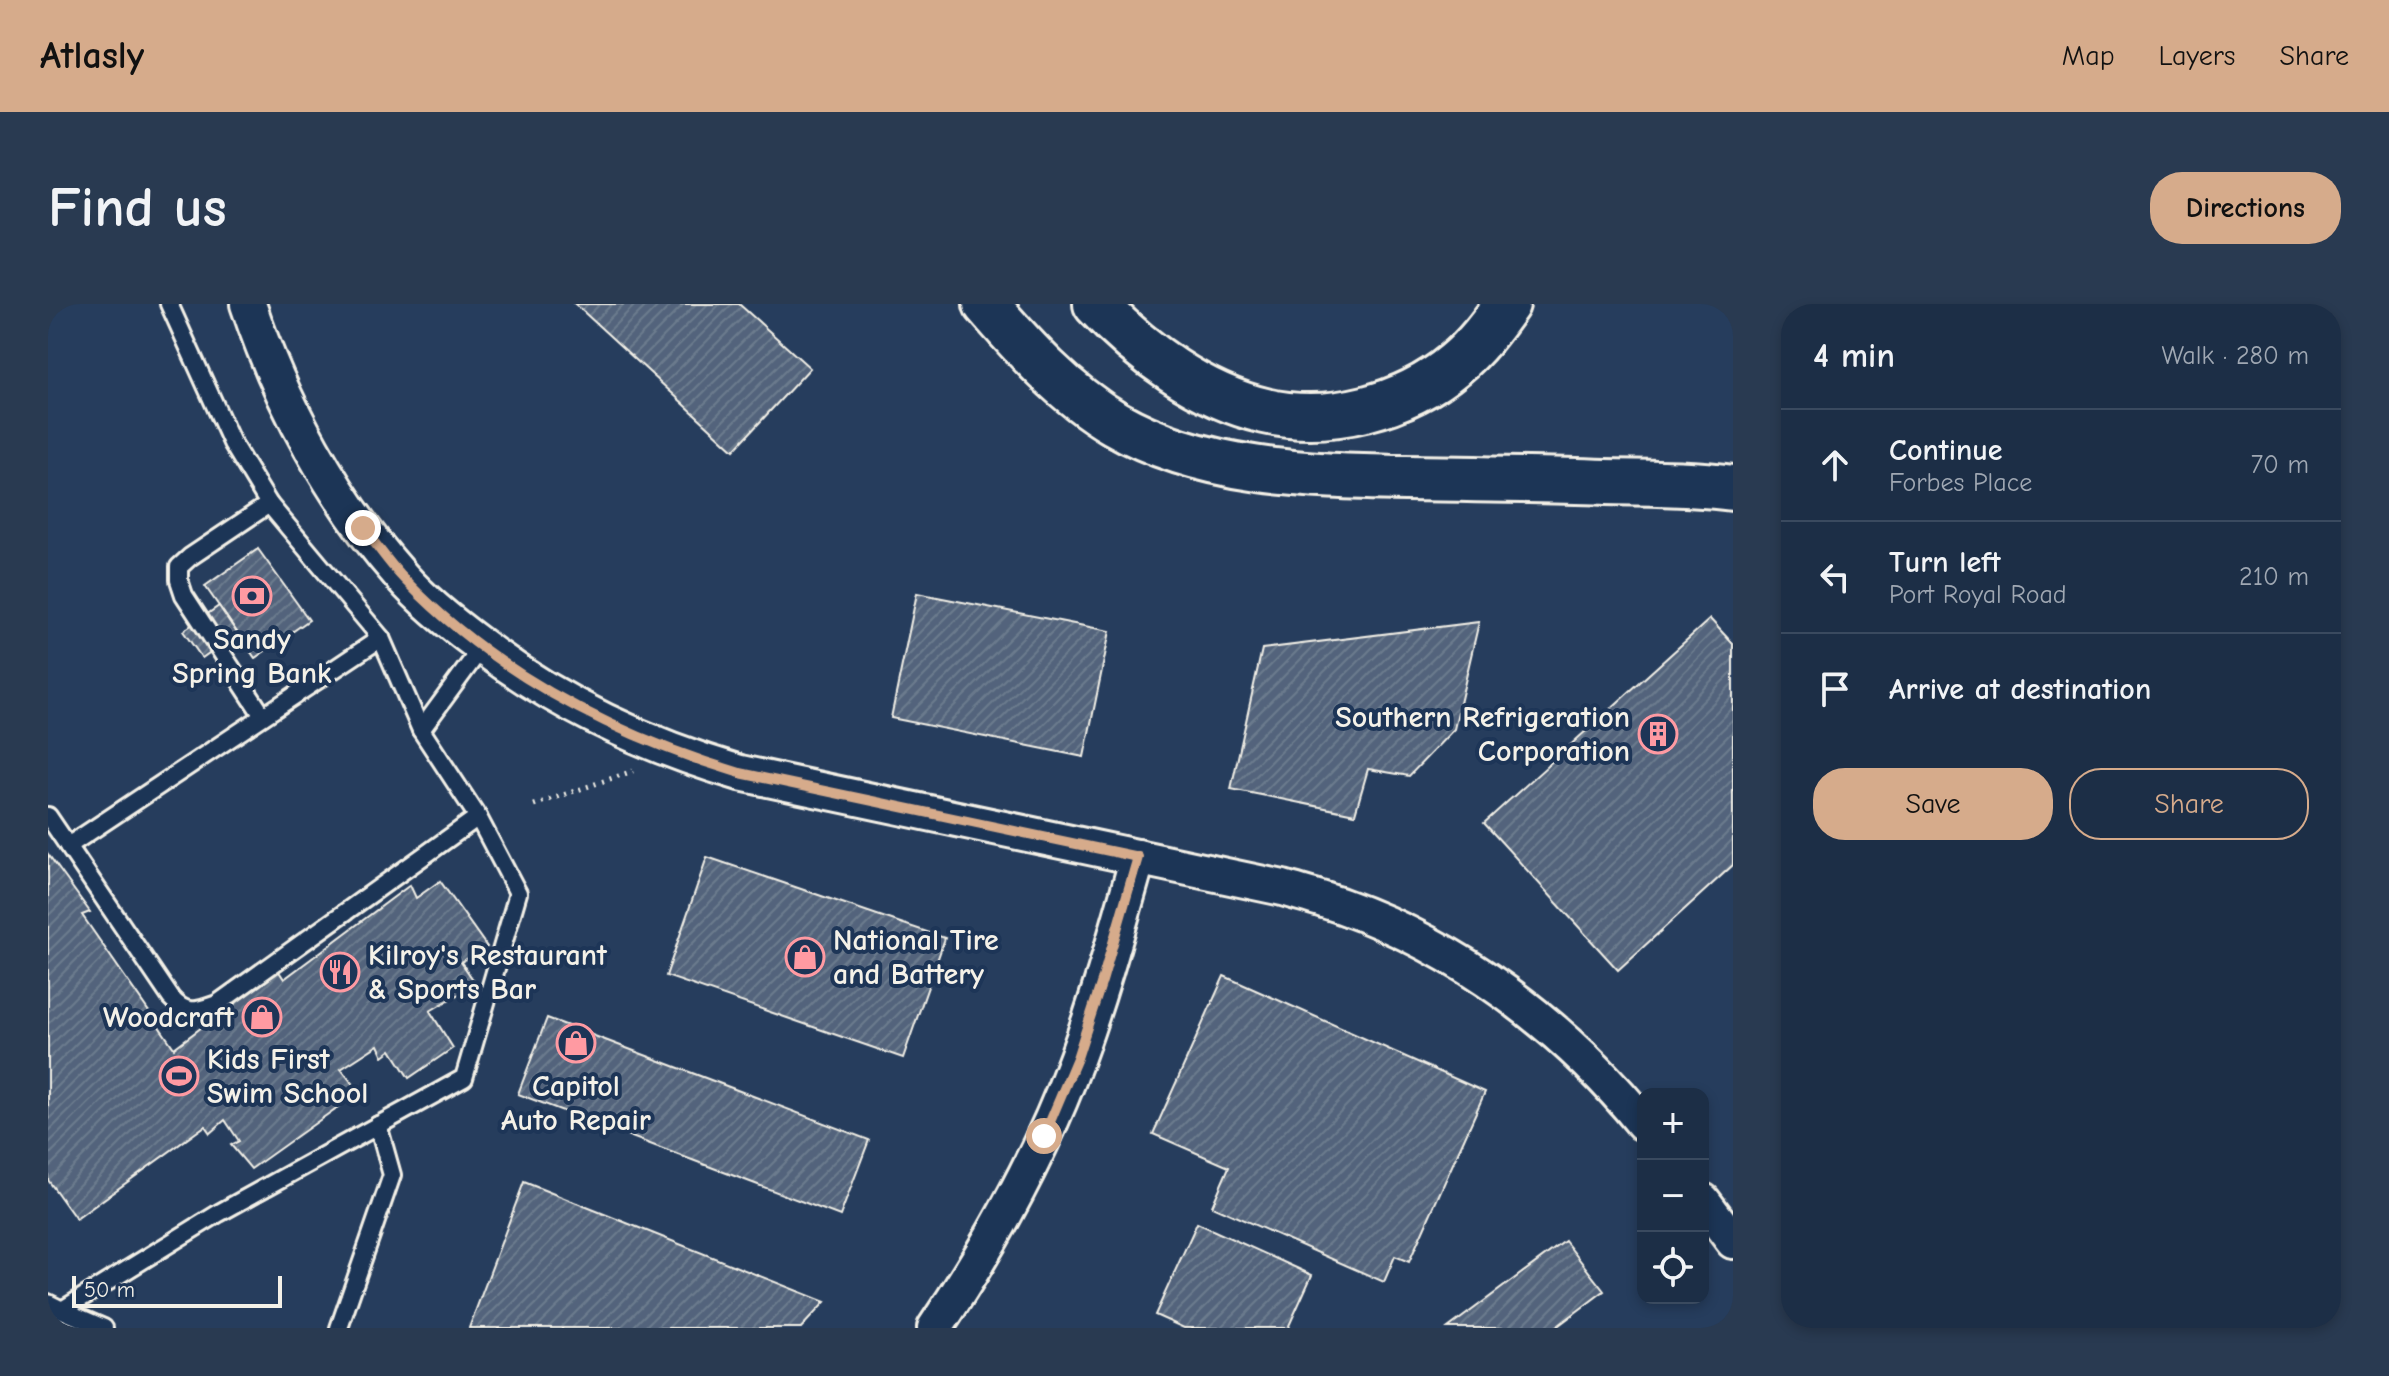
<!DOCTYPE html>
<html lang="en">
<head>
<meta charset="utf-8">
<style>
	:root { --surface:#1c2e46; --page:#293a51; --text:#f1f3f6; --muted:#a0a8b3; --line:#3a4a5f; --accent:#d6ab8b }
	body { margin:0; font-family:"Comic Neue",sans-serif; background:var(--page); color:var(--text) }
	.controls { position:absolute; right:24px; bottom:24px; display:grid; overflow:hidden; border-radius:16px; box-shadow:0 4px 12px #0003 }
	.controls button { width:72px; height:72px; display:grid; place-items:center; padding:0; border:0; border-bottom:2px solid var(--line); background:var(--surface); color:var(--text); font:40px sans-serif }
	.scale { position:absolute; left:24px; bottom:20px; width:210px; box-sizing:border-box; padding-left:8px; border:4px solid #f4f1e8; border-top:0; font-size:22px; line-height:28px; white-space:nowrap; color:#f4f1e8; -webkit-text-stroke:6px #1d3557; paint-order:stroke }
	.stop { position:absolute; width:24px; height:24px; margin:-18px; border:6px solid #d6ab8b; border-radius:50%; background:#fff }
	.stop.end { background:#d6ab8b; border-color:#fff; box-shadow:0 2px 8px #0008 }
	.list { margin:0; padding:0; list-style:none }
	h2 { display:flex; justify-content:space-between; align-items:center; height:104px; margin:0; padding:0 32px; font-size:34px }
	h2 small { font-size:26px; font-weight:400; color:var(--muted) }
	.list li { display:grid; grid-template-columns:52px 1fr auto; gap:24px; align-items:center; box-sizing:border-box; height:112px; padding:0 32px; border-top:2px solid var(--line) }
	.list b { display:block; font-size:30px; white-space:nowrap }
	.list p { margin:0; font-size:26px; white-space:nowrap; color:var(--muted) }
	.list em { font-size:26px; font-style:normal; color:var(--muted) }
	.actions { display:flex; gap:16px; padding:24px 32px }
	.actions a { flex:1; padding:18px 0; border:2px solid var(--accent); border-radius:32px; text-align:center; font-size:28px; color:var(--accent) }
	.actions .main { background:var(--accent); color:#111 }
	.icon { flex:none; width:44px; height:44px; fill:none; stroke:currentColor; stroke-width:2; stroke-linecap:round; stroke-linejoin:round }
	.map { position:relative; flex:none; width:1685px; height:1024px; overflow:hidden; border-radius:32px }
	header { display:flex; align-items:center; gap:48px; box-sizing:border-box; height:112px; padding:0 40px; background:var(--accent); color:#111 }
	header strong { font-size:38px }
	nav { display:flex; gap:44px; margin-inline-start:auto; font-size:28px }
	.intro { display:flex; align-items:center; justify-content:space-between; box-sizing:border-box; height:192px; padding:0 48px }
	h1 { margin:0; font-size:56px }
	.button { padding:20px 36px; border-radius:32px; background:var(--accent); color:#111; font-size:28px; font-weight:700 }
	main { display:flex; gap:48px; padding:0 48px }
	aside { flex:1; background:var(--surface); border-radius:32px; box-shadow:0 4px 12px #0003 }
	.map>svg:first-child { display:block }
	.building { fill:url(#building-hatch); stroke:#f4f1e8; stroke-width:2 }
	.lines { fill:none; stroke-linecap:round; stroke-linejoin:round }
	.lane-casing { stroke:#f4f1e8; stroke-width:22 }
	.street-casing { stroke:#f4f1e8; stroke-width:40 }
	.highway-casing { stroke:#f4f1e8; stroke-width:50 }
	.path { stroke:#f4f1e8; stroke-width:5; stroke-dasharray:2 6; stroke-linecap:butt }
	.lane { stroke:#1d3557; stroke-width:16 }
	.street { stroke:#1d3557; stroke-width:34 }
	.highway { stroke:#1d3557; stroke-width:44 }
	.route { stroke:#d6ab8b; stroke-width:10 }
	.labels { text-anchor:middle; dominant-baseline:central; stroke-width:8; stroke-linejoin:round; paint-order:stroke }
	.poi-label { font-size:30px; font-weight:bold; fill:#f4f1e8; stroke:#1d3557; text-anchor:start }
</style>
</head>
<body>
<header>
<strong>Atlasly</strong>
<nav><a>Map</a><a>Layers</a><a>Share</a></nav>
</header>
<div class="intro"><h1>Find us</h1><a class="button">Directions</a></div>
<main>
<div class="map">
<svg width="1685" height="1024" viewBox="0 0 1685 1024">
	<defs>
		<pattern id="building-hatch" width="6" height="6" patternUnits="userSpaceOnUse" patternTransform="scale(2)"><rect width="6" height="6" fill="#52647b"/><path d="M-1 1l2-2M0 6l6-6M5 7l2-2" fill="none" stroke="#6c7b8e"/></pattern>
	</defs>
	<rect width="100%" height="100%" fill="#263d5d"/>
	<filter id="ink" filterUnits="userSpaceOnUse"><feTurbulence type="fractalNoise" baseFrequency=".0125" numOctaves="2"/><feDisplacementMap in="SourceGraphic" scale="16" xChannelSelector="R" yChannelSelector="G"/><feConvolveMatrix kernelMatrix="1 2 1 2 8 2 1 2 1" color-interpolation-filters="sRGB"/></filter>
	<g filter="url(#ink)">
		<!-- building -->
		<g class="building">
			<polygon points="527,0 691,0 762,64 686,146"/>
			<polygon points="210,245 261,316 207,354 157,282"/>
			<polygon points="869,289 1062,327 1036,453 843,414"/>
			<polygon points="171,302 189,329 154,354 135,327"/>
			<polygon points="1662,315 1685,340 1685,561 1570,666 1436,519"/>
			<polygon points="1431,318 1406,425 1361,472 1320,465 1307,510 1183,485 1214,345"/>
			<polygon points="0,550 42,608 34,611 126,744 230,666 236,675 362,581 368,594 392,577 439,643 413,658 428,680 382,707 405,744 361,774 343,746 335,752 330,741 293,765 311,788 203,865 183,841 191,837 177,816 162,829 157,822 28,915 0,876"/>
			<polygon points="659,553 897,634 855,754 618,672"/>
			<polygon points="1176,672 1437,788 1361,958 1347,952 1336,978 1164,902 1181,863 1105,830"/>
			<polygon points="499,714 821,836 792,912 470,790"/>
			<polygon points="476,878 777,998 753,1024 421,1024"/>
			<polygon points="1149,919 1264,971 1240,1024 1136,1024 1107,1011"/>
			<polygon points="1517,937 1556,987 1507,1024 1400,1024"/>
		</g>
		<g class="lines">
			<defs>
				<g id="lane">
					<polyline points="215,412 136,291 131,276 131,263 142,253 221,200"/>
					<polyline points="373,426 434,343"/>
					<path d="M0,512L123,694C139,712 149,707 169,700L430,513"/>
					<polyline points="20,542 333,334"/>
					<polyline points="0,999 14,1006 171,909 416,774 470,589 430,513 373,426 333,334 221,200 184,139 121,0"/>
					<polyline points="14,1006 56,1024"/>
					<polyline points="291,1024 344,871 330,821"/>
				</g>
				<g id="street">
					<path d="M200,0C233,99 285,195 354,273C377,299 405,321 432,341C511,401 597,441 692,469L1235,584C1255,590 1275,595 1294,602C1412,644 1516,722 1595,819"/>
					<polyline points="1655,897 1685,937"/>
					<path d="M887,1024C944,939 994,849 1029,753C1053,687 1071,620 1090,553"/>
				</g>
				<g id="highway">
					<path d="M938,0C976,44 1017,90 1067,119C1154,169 1260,172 1357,174C1424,175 1491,176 1558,178C1600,179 1643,178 1685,184"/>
					<path d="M1048,0C1092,48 1153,92 1217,107C1281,122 1357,102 1407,60C1428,43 1444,21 1459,0"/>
				</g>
			</defs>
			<!-- lane casing -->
			<use href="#lane" class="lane-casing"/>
			<!-- street casing -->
			<use href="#street" class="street-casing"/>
			<!-- highway casing -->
			<use href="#highway" class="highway-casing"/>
			<!-- path -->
			<polyline class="path" points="486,501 585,467"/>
			<!-- lane -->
			<use href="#lane" class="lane"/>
			<!-- street -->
			<use href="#street" class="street"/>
			<!-- highway -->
			<use href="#highway" class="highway"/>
		</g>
	</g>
	<g class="lines" filter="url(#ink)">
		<!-- route -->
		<path class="route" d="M315,224C329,241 341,260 357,276C449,371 566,431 692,469L1090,553L1054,677L1029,754L996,832"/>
	</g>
	<!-- icons -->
	<defs>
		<symbol id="bank-ring" viewBox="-11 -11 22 22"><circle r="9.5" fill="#1d3557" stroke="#ff9aa2" stroke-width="1.5"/><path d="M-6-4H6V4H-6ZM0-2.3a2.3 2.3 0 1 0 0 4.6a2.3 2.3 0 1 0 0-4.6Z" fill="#ff9aa2"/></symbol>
		<symbol id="building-ring" viewBox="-11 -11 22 22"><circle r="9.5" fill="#1d3557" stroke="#ff9aa2" stroke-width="1.5"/><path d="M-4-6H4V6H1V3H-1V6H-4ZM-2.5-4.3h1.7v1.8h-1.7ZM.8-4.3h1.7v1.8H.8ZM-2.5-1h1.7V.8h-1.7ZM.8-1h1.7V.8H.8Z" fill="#ff9aa2"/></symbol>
		<symbol id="shop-ring" viewBox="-11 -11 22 22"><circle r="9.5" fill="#1d3557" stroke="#ff9aa2" stroke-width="1.5"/><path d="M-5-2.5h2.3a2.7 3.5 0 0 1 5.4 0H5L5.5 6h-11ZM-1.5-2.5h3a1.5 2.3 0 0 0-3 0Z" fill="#ff9aa2"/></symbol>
		<symbol id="restaurant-ring" viewBox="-11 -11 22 22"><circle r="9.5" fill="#1d3557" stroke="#ff9aa2" stroke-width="1.5"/><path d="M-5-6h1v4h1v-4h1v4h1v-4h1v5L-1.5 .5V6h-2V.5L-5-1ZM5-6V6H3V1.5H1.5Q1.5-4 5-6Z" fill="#ff9aa2"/></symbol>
		<symbol id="stadium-ring" viewBox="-11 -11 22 22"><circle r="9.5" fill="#1d3557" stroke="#ff9aa2" stroke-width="1.5"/><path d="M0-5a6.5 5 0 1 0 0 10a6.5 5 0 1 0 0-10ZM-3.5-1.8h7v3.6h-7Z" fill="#ff9aa2"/></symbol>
	</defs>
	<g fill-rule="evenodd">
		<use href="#bank-ring" x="182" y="270" width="44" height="44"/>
		<use href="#building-ring" x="1588" y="408" width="44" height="44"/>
		<use href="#shop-ring" x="735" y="631" width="44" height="44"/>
		<use href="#restaurant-ring" x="270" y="646" width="44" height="44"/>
		<use href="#shop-ring" x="192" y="691" width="44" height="44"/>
		<use href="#shop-ring" x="506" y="717" width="44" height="44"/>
		<use href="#stadium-ring" x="109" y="750" width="44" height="44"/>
	</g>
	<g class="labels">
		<!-- poi labels -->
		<g class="poi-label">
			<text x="204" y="335" text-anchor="middle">Sandy<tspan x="204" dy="34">Spring Bank</tspan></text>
			<text x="1582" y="413" text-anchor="end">Southern Refrigeration<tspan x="1582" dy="34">Corporation</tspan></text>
			<text x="785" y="636">National Tire<tspan x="785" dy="34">and Battery</tspan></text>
			<text x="320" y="651">Kilroy's Restaurant<tspan x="320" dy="34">&amp; Sports Bar</tspan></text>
			<text x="186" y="713" text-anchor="end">Woodcraft</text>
			<text x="159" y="755">Kids First<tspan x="159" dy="34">Swim School</tspan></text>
			<text x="528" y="782" text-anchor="middle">Capitol<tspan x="528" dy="34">Auto Repair</tspan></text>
		</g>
	</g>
</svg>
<div class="controls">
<button>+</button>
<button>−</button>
<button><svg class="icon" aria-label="locate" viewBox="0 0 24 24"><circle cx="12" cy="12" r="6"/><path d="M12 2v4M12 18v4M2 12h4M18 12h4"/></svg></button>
</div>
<div class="scale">50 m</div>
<div class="stop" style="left:996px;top:832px"></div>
<div class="stop end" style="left:315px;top:224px"></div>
</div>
<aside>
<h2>4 min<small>Walk · 280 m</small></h2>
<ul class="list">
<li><svg class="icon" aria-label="ahead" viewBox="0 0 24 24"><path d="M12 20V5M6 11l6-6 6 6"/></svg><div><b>Continue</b><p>Forbes Place</p></div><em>70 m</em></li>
<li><svg class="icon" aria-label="left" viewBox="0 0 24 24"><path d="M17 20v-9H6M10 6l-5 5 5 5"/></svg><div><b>Turn left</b><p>Port Royal Road</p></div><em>210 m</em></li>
<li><svg class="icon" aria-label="arrive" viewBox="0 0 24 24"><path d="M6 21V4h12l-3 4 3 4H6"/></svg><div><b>Arrive at destination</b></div></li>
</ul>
<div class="actions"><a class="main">Save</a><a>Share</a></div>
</aside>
</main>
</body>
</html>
